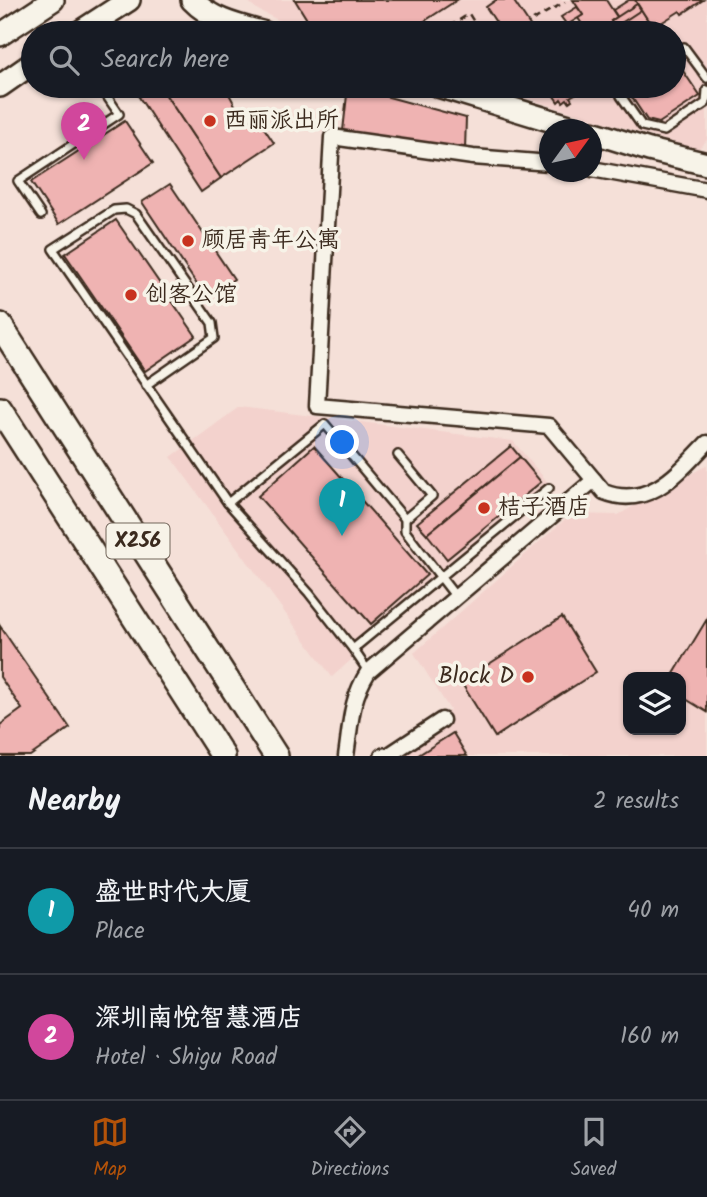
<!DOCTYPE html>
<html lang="en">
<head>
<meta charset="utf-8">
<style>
	:root { --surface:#171b24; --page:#242831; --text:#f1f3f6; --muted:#9ea1a6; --line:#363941; --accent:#b45309 }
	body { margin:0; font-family:Kalam,"LXGW WenKai TC",sans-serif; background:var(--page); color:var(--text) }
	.controls { position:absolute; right:21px; bottom:21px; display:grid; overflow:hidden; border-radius:14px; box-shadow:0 2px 5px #0004 }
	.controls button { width:63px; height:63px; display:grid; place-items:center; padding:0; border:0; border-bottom:2px solid var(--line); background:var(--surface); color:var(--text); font:35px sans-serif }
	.compass { position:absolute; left:539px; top:119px; width:63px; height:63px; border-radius:50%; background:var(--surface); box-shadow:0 2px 5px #0004; rotate:57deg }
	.you { position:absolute; left:343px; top:443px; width:24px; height:24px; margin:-18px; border:5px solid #fff; border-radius:50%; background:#1a73e8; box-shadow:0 0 0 10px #1a73e833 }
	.badge { display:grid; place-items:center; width:46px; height:46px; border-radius:50%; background:var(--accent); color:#fff; font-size:23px; font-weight:700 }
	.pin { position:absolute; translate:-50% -58px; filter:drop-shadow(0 2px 4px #0008) }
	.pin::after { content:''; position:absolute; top:37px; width:24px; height:21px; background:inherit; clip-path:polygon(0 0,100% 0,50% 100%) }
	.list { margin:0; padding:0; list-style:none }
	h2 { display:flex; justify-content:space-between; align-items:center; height:91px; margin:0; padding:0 28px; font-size:30px }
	h2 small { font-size:23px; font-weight:400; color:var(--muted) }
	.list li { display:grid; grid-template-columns:46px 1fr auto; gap:21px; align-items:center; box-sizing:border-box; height:126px; padding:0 28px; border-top:2px solid var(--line) }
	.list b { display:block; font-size:26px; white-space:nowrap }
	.list p { margin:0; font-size:23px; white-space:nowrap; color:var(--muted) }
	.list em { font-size:23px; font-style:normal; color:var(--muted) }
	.icon { flex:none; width:38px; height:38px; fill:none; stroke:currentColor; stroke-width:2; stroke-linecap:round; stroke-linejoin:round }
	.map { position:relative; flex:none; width:707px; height:756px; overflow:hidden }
	.search { position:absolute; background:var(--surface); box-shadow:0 2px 5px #0004; left:21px; right:21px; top:21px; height:77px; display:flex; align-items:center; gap:18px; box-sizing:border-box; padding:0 24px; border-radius:38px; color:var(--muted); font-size:26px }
	.sheet { height:343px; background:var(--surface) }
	nav { display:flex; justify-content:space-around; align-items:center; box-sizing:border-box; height:98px; border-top:2px solid var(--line); background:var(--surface); font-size:19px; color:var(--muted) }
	nav a { display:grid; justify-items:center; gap:4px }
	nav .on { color:var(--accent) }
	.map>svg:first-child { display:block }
	.built { fill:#f3d2cd; fill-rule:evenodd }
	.building { fill:#efb3b2; stroke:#3b2a1e; stroke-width:2 }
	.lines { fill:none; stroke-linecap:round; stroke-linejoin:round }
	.lane-casing { stroke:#3b2a1e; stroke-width:12 }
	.street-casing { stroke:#3b2a1e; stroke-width:19 }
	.secondary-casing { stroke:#3b2a1e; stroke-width:26 }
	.primary-casing { stroke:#3b2a1e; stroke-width:28 }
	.path { stroke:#3b2a1e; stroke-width:2.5; stroke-dasharray:7 5; stroke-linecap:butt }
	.lane { stroke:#f7f3e8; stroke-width:7 }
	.street { stroke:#f7f3e8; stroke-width:14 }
	.secondary { stroke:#f7f3e8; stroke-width:21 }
	.primary { stroke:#f7f3e8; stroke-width:23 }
	.poi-dot { fill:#c8321e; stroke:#f7f3e8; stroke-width:2.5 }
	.labels { text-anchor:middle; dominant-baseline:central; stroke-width:7; stroke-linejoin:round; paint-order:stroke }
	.shield { fill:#f7f3e8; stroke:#73665b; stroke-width:2 }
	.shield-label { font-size:21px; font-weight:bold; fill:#3b2a1e }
	.poi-label { font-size:23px; fill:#3b2a1e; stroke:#f7f3e8; text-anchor:start }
</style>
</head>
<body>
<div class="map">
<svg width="707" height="756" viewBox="0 0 707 756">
	<rect width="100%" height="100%" fill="#f5e0d8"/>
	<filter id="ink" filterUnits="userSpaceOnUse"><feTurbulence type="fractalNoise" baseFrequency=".0143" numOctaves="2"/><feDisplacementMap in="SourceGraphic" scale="14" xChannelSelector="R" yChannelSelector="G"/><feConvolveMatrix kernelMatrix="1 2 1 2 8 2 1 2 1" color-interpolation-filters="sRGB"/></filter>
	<g filter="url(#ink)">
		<!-- built -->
		<g class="built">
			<polygon points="246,0 707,0 707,140 697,150 486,86 674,86 674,33 313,33 282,22 258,10"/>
			<polygon points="239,407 513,441 555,491 372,641 332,677 171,457"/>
			<path d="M707,465V756H377L450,710L414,653L571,514L618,515ZM628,677H681V730H628Z"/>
		</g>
		<!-- building -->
		<g class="building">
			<polygon points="295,0 457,0 406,33 338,33 317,27 308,21"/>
			<polygon points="496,0 513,0 535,33 503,33 486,7"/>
			<polygon points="573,0 606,0 617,17 611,21 619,33 588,33 578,18 583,15"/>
			<polygon points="629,0 635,0 653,28 645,33 628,33 613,10"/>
			<polygon points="635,0 703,0 682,14 680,11 653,28"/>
			<polygon points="637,4 641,10 615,27 611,21"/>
			<polygon points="577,7 583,15 567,25 561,17"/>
			<polygon points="675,59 700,96 659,123 647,120 627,90 633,86 674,86 674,60"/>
			<polygon points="157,86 160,86 221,178 201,192 139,97"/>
			<polygon points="160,86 227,86 229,94 236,107 247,119 262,125 274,143 221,178"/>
			<polygon points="348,86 466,118 465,149 343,131"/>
			<polygon points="537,86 569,86 575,94 570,97 572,100 569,102 567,99 563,102 561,99 558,102 548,87 541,92"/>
			<polygon points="569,86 601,86 593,90 585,88 575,94"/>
			<polygon points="125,121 153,163 59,224 31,182"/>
			<polygon points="170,184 234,279 206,298 142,202"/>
			<polygon points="116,220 196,336 145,371 65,254"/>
			<polygon points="314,446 427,575 371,624 258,496"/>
			<polygon points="511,446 520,457 427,534 417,523"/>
			<polygon points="520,457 541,482 447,559 427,534"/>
			<polygon points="562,617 596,672 495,737 461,682"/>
			<polygon points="707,619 707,712 681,696 681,677 672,677"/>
			<polygon points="0,626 70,728 30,756 0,756 0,725 22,709 0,677"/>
			<polygon points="453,733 467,756 417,756"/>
		</g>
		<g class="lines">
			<defs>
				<g id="lane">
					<polyline points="674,50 684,47 707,78"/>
					<polyline points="621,86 621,96 642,126 664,131 706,103 707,90"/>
					<polyline points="41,215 18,181 119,114 100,86"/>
					<polyline points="146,385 214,338 212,323 136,214 126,209 114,210 53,249 228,503 309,593 353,649 368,671"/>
					<polyline points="398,455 432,496 405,519"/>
					<polyline points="228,503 325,424 405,519 405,531 456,597"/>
					<polyline points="353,649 549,488"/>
				</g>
				<g id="street">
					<path d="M550,163L473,157L332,137L317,406L549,426L604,492C649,510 679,472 707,443"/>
					<polyline points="592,169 707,190"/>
					<path d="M346,756C351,723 350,701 368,672L594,480"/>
					<polyline points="382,756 389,755 442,720"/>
				</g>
				<g id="secondary">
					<path d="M192,0C211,20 239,26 265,33"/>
					<polyline points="78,33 129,0"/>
					<polyline points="0,35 53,0"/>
					<polyline points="0,86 33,63"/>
					<polyline points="438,86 582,130"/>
					<polyline points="592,132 649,150 707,164"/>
				</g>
				<g id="primary">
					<polyline points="0,325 276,756"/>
					<polyline points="0,409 223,756"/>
				</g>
			</defs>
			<!-- lane casing -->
			<use href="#lane" class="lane-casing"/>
			<!-- street casing -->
			<use href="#street" class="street-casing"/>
			<!-- secondary casing -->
			<use href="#secondary" class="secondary-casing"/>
			<!-- primary casing -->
			<use href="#primary" class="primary-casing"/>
			<!-- path -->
			<g class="path">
				<polyline points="533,20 565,2"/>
				<polyline points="421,23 428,33"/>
				<polyline points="439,33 469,14 481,33"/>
			</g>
			<!-- lane -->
			<use href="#lane" class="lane"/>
			<!-- street -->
			<use href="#street" class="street"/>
			<!-- secondary -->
			<use href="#secondary" class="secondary"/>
			<!-- primary -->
			<use href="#primary" class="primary"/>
		</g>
	</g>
	<!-- markers -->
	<g class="poi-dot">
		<circle cx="210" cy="121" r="7"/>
		<circle cx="188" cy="241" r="7"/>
		<circle cx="131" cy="295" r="7"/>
		<circle cx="484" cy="508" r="7"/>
		<circle cx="528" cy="677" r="7"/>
	</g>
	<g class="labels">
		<!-- shield labels -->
		<rect class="shield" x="106.5" y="523.5" width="63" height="35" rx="5"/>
		<g class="shield-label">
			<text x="138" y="541">X256</text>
		</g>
		<!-- poi labels -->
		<g class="poi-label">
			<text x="224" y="121">西丽派出所</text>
			<text x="202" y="241">顾居青年公寓</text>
			<text x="145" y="295">创客公馆</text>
			<text x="498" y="508">桔子酒店</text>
			<text x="514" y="677" text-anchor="end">Block D</text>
		</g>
	</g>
</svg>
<div class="controls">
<button><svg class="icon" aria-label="layers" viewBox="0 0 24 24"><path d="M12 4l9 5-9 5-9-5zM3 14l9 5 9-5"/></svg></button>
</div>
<svg class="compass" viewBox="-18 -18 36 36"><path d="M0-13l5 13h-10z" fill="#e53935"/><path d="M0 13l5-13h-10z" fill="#9ea1a6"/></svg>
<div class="you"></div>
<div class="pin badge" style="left:342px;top:536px;background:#0f9aa8">1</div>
<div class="pin badge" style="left:84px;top:160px;background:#d1479c">2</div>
<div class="search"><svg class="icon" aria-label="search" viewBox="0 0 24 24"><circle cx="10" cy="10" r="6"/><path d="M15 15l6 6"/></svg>Search here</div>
</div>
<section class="sheet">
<h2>Nearby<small>2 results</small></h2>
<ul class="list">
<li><span class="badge" style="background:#0f9aa8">1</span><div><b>盛世时代大厦</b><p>Place</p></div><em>40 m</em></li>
<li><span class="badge" style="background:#d1479c">2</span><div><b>深圳南悦智慧酒店</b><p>Hotel · Shigu Road</p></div><em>160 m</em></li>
</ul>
</section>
<nav>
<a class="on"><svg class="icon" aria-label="map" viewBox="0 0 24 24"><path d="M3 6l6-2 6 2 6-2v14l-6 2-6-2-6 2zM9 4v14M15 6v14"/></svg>Map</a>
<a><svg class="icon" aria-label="directions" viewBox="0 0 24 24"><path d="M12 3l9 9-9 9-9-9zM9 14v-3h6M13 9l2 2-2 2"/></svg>Directions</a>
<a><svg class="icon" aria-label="saved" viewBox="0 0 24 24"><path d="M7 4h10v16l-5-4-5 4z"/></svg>Saved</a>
</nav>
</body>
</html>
